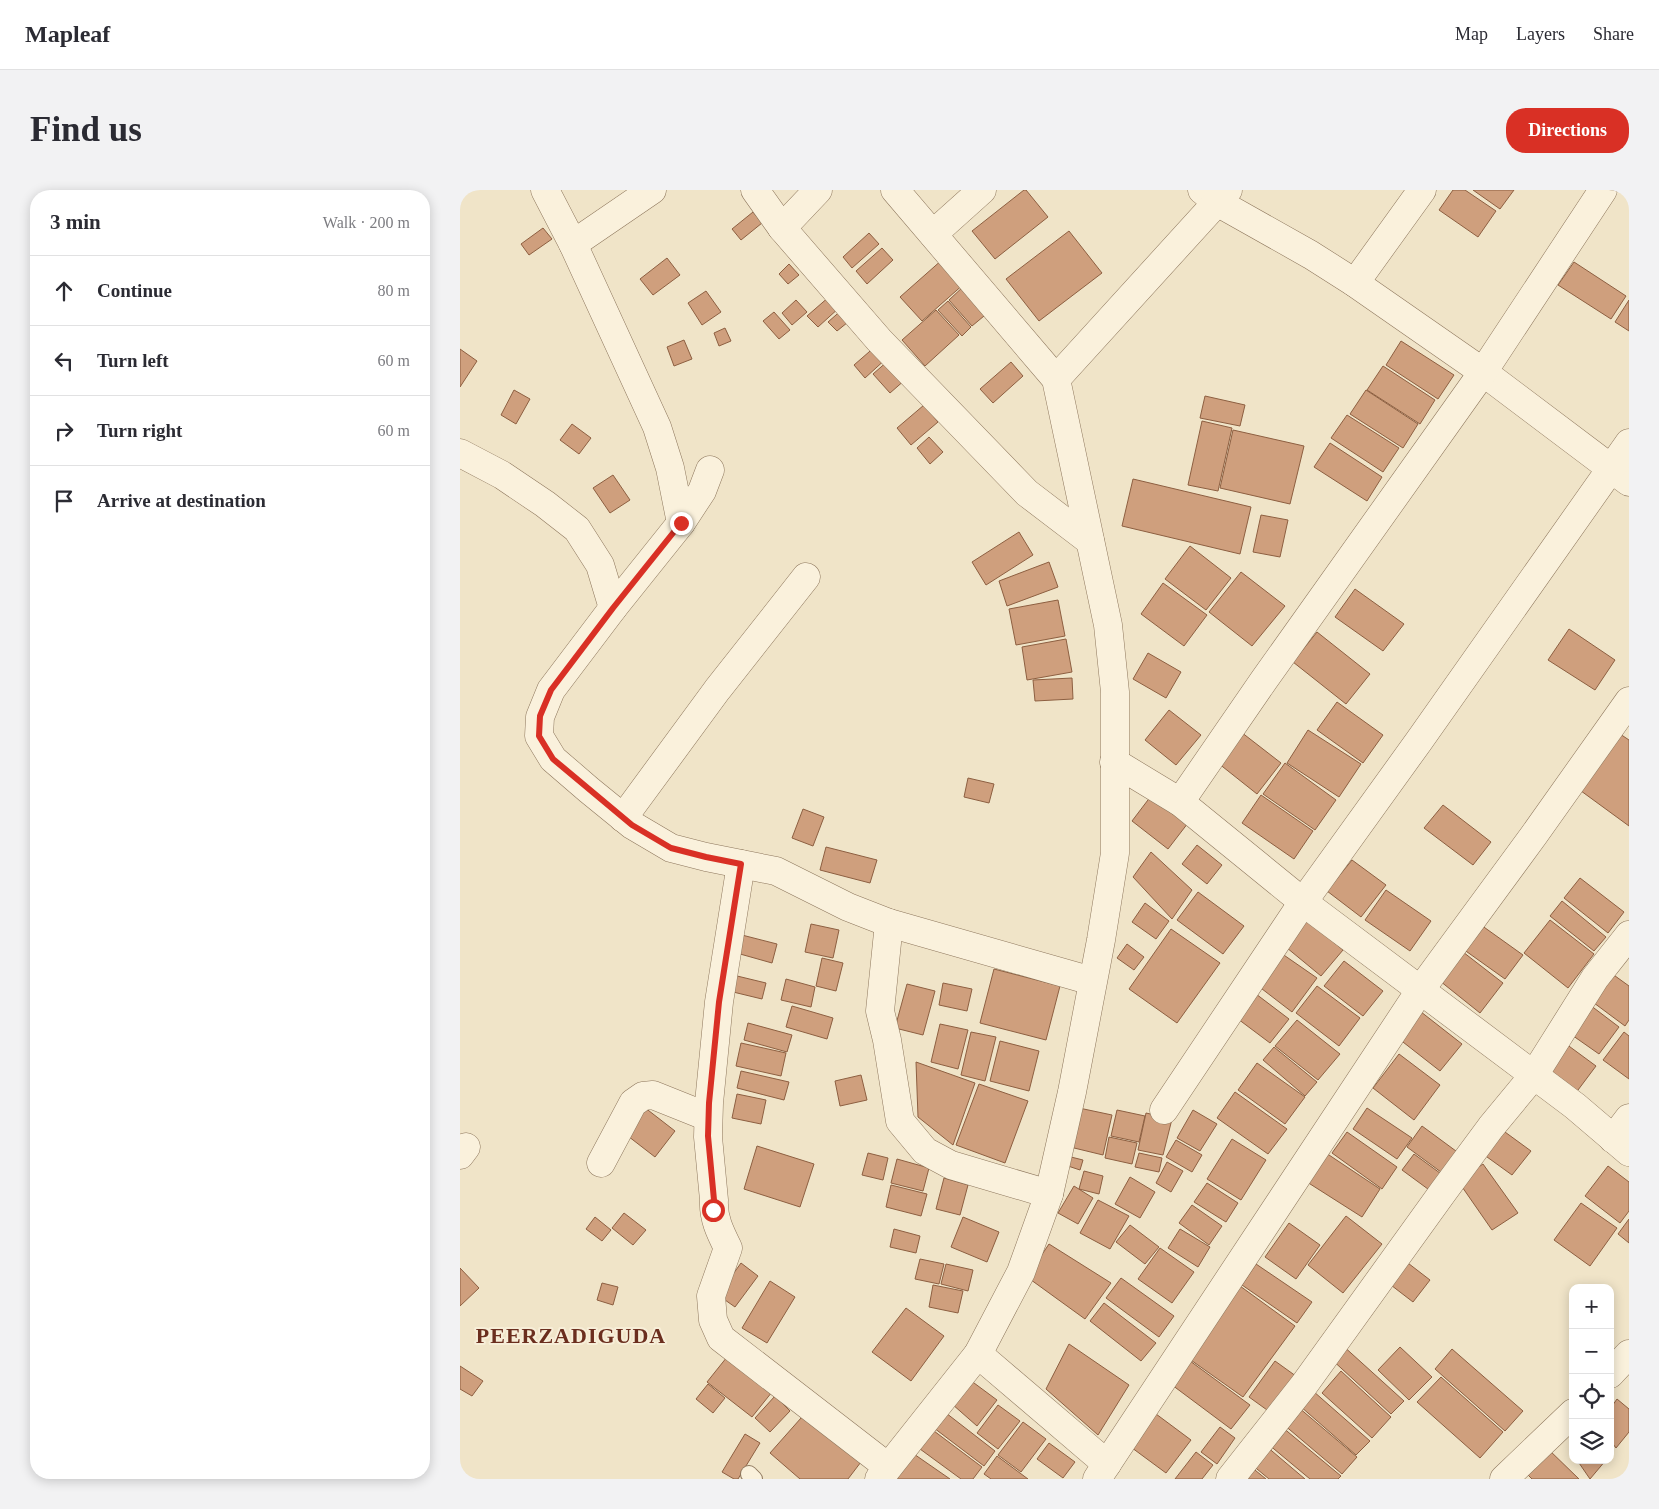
<!DOCTYPE html>
<html lang="en">
<head>
<meta charset="utf-8">
<style>
	:root { --surface:#fff; --page:#f2f2f3; --text:#2b2b33; --muted:#7c7c81; --line:#e1e1e2; --accent:#d93025 }
	body { margin:0; font-family:Georgia,serif; background:var(--page); color:var(--text) }
	.controls { position:absolute; right:15px; bottom:15px; display:grid; overflow:hidden; border-radius:10px; box-shadow:0 2px 12px #0003 }
	.controls button { width:45px; height:45px; display:grid; place-items:center; padding:0; border:0; border-bottom:1px solid var(--line); background:var(--surface); color:var(--text); font:25px sans-serif }
	.stop { position:absolute; width:15px; height:15px; margin:-11px; border:4px solid #d93025; border-radius:50%; background:#fff }
	.stop.end { background:#d93025; border-color:#fff; box-shadow:0 1px 5px #0008 }
	.list { margin:0; padding:0; list-style:none }
	h2 { display:flex; justify-content:space-between; align-items:center; height:65px; margin:0; padding:0 20px; font-size:21px }
	h2 small { font-size:16px; font-weight:400; color:var(--muted) }
	.list li { display:grid; grid-template-columns:32px 1fr auto; gap:15px; align-items:center; box-sizing:border-box; height:70px; padding:0 20px; border-top:1px solid var(--line) }
	.list b { display:block; font-size:19px; white-space:nowrap }
	.list em { font-size:16px; font-style:normal; color:var(--muted) }
	.icon { flex:none; width:28px; height:28px; fill:none; stroke:currentColor; stroke-width:2; stroke-linecap:round; stroke-linejoin:round }
	.map { position:relative; flex:none; width:1169px; height:1289px; overflow:hidden; border-radius:20px }
	header { display:flex; align-items:center; gap:30px; box-sizing:border-box; height:70px; padding:0 25px; background:var(--surface); border-bottom:1px solid var(--line) }
	header strong { font-size:24px }
	nav { display:flex; gap:28px; margin-inline-start:auto; font-size:18px }
	.intro { display:flex; align-items:center; justify-content:space-between; box-sizing:border-box; height:120px; padding:0 30px }
	h1 { margin:0; font-size:35px }
	.button { padding:12px 22px; border-radius:20px; background:var(--accent); color:#fff; font-size:18px; font-weight:700 }
	main { display:flex; gap:30px; padding:0 30px }
	aside { flex:1; background:var(--surface); border-radius:20px; box-shadow:0 2px 12px #0003 }
	.map>svg:first-child { display:block }
	.building { fill:#cf9f7d; stroke:#8d5f41 }
	.lines { fill:none; stroke-linecap:round; stroke-linejoin:round }
	.lane-casing { stroke:#8d765c; stroke-width:18 }
	.street-casing { stroke:#8d765c; stroke-width:29 }
	.lane { stroke:#faf1dc; stroke-width:16 }
	.street { stroke:#faf1dc; stroke-width:28 }
	.route { stroke:#d93025; stroke-width:6 }
	.labels { text-anchor:middle; dominant-baseline:central; stroke-width:4; stroke-linejoin:round; paint-order:stroke }
	.district-label { font-size:22px; font-weight:bold; letter-spacing:1px; fill:#6b2e1e; stroke:#f7eed8 }
</style>
</head>
<body>
<header>
<strong>Mapleaf</strong>
<nav><a>Map</a><a>Layers</a><a>Share</a></nav>
</header>
<div class="intro"><h1>Find us</h1><a class="button">Directions</a></div>
<main>
<aside>
<h2>3 min<small>Walk · 200 m</small></h2>
<ul class="list">
<li><svg class="icon" aria-label="ahead" viewBox="0 0 24 24"><path d="M12 20V5M6 11l6-6 6 6"/></svg><div><b>Continue</b></div><em>80 m</em></li>
<li><svg class="icon" aria-label="left" viewBox="0 0 24 24"><path d="M17 20v-9H6M10 6l-5 5 5 5"/></svg><div><b>Turn left</b></div><em>60 m</em></li>
<li><svg class="icon" aria-label="right" viewBox="0 0 24 24"><path d="M7 20v-9h11M14 6l5 5-5 5"/></svg><div><b>Turn right</b></div><em>60 m</em></li>
<li><svg class="icon" aria-label="arrive" viewBox="0 0 24 24"><path d="M6 21V4h12l-3 4 3 4H6"/></svg><div><b>Arrive at destination</b></div></li>
</ul>
</aside>
<div class="map">
<svg width="1169" height="1289" viewBox="0 0 1169 1289">
	<rect width="100%" height="100%" fill="#f0e4c8"/>
	<!-- building -->
	<g class="building">
		<polygon points="564,0 566,0 588,27 535,69 512,41"/>
		<polygon points="993,0 1005,0 1036,21 1018,47 979,20"/>
		<polygon points="1013,0 1054,0 1040,19"/>
		<polygon points="293,22 302,33 281,50 272,39"/>
		<polygon points="83,38 92,49 69,65 61,54"/>
		<polygon points="609,41 642,83 579,131 546,89"/>
		<polygon points="409,43 419,54 392,78 383,67"/>
		<polygon points="422,58 433,70 407,94 396,81"/>
		<polygon points="207,68 220,85 193,105 180,89"/>
		<polygon points="483,69 505,93 462,131 440,107"/>
		<polygon points="1114,72 1166,106 1151,129 1098,95"/>
		<polygon points="329,74 339,85 328,94 319,84"/>
		<polygon points="505,95 530,121 512,136 489,110"/>
		<polygon points="246,101 261,122 242,135 228,113"/>
		<polygon points="370,106 380,117 358,137 347,126"/>
		<polygon points="336,110 347,122 332,135 322,123"/>
		<polygon points="1169,110 1169,141 1155,132"/>
		<polygon points="488,111 511,137 502,146 478,120"/>
		<polygon points="384,118 393,128 377,141 368,132"/>
		<polygon points="476,120 499,145 465,176 442,150"/>
		<polygon points="314,122 330,140 319,149 303,131"/>
		<polygon points="265,138 271,151 259,156 254,143"/>
		<polygon points="224,150 232,169 214,176 207,157"/>
		<polygon points="941,151 994,185 978,209 926,175"/>
		<polygon points="417,155 428,167 405,188 394,175"/>
		<polygon points="0,159 17,171 0,197"/>
		<polygon points="429,170 446,189 430,203 413,184"/>
		<polygon points="551,172 563,186 533,213 520,199"/>
		<polygon points="923,176 975,210 960,234 907,200"/>
		<polygon points="54,200 70,209 56,234 41,225"/>
		<polygon points="906,200 958,234 943,258 890,224"/>
		<polygon points="745,206 785,215 780,236 740,228"/>
		<polygon points="464,215 478,232 451,255 437,238"/>
		<polygon points="887,225 939,258 923,282 871,248"/>
		<polygon points="742,231 772,238 758,301 728,295"/>
		<polygon points="112,234 131,248 119,264 100,250"/>
		<polygon points="773,240 844,256 830,314 760,298"/>
		<polygon points="469,247 483,262 470,274 457,258"/>
		<polygon points="870,253 922,287 907,311 854,277"/>
		<polygon points="153,285 170,310 150,323 133,298"/>
		<polygon points="673,289 791,317 780,364 662,336"/>
		<polygon points="801,325 828,330 820,367 793,362"/>
		<polygon points="559,342 573,365 526,395 512,372"/>
		<polygon points="730,356 771,388 746,420 705,389"/>
		<polygon points="589,372 598,397 547,416 539,391"/>
		<polygon points="781,382 825,416 792,456 749,422"/>
		<polygon points="703,393 747,425 724,456 681,424"/>
		<polygon points="895,399 944,434 923,461 875,427"/>
		<polygon points="598,410 605,446 556,455 549,419"/>
		<polygon points="1109,439 1155,470 1135,500 1088,470"/>
		<polygon points="857,442 910,484 886,514 833,472"/>
		<polygon points="606,449 612,482 567,490 562,457"/>
		<polygon points="688,463 721,482 706,508 673,489"/>
		<polygon points="612,488 613,509 575,511 573,490"/>
		<polygon points="877,512 923,545 903,573 857,540"/>
		<polygon points="709,520 741,545 716,575 685,550"/>
		<polygon points="848,540 901,574 879,607 827,573"/>
		<polygon points="781,542 821,573 797,604 758,573"/>
		<polygon points="1157,542 1169,550 1169,636 1117,598"/>
		<polygon points="825,573 876,610 855,640 803,604"/>
		<polygon points="508,588 534,594 529,613 504,607"/>
		<polygon points="801,605 853,641 834,669 782,633"/>
		<polygon points="691,606 728,633 708,659 672,631"/>
		<polygon points="983,615 1031,652 1013,675 964,638"/>
		<polygon points="343,619 364,627 353,656 332,648"/>
		<polygon points="737,655 762,675 747,694 722,674"/>
		<polygon points="366,657 417,670 410,693 360,680"/>
		<polygon points="691,662 732,700 712,729 673,687"/>
		<polygon points="892,670 926,695 901,727 867,701"/>
		<polygon points="1120,688 1164,722 1148,743 1104,708"/>
		<polygon points="926,700 971,731 950,761 905,730"/>
		<polygon points="738,702 784,736 763,764 717,730"/>
		<polygon points="1102,711 1146,747 1134,761 1090,726"/>
		<polygon points="685,713 709,731 696,749 672,732"/>
		<polygon points="844,727 883,760 861,786 821,753"/>
		<polygon points="1090,730 1134,764 1108,798 1064,763"/>
		<polygon points="351,734 379,740 373,768 345,762"/>
		<polygon points="1021,735 1063,765 1045,789 1003,759"/>
		<polygon points="711,739 760,773 717,833 669,799"/>
		<polygon points="278,744 317,754 312,773 273,762"/>
		<polygon points="667,754 684,767 674,780 657,768"/>
		<polygon points="818,761 857,788 832,822 793,792"/>
		<polygon points="1003,762 1043,793 1020,823 980,791"/>
		<polygon points="362,768 383,773 376,801 356,796"/>
		<polygon points="884,771 923,801 903,826 864,796"/>
		<polygon points="534,779 600,796 586,850 520,833"/>
		<polygon points="1151,783 1169,796 1169,830 1165,836 1130,810"/>
		<polygon points="273,785 306,793 302,809 269,801"/>
		<polygon points="326,789 355,797 351,817 321,810"/>
		<polygon points="483,793 512,799 507,821 479,815"/>
		<polygon points="447,794 475,801 463,845 435,838"/>
		<polygon points="857,796 900,828 879,856 836,823"/>
		<polygon points="796,804 829,829 810,853 778,829"/>
		<polygon points="1130,815 1159,837 1139,864 1109,843"/>
		<polygon points="332,816 373,828 367,849 326,837"/>
		<polygon points="956,818 1002,854 980,881 934,845"/>
		<polygon points="837,830 880,864 858,890 815,856"/>
		<polygon points="288,833 332,845 327,862 284,850"/>
		<polygon points="480,834 508,840 498,879 471,872"/>
		<polygon points="511,842 536,847 525,891 501,885"/>
		<polygon points="1164,842 1169,846 1169,889 1143,870"/>
		<polygon points="540,851 579,861 569,901 530,891"/>
		<polygon points="1102,851 1136,876 1115,904 1081,878"/>
		<polygon points="281,853 326,863 321,886 276,876"/>
		<polygon points="814,857 857,892 845,906 803,870"/>
		<polygon points="939,864 980,895 954,930 913,898"/>
		<polygon points="456,872 515,893 493,955 458,927"/>
		<polygon points="797,873 845,907 825,934 778,900"/>
		<polygon points="281,881 329,892 324,910 277,898"/>
		<polygon points="401,885 407,910 380,916 375,891"/>
		<polygon points="519,894 568,911 545,973 496,955"/>
		<polygon points="775,902 827,939 808,964 757,928"/>
		<polygon points="277,904 306,910 301,934 272,928"/>
		<polygon points="184,917 215,941 195,967 164,943"/>
		<polygon points="619,918 652,925 643,965 610,957"/>
		<polygon points="907,918 952,948 937,969 893,939"/>
		<polygon points="657,920 685,926 679,952 651,946"/>
		<polygon points="733,920 757,934 740,961 717,948"/>
		<polygon points="686,923 712,929 703,965 678,960"/>
		<polygon points="1034,934 1071,961 1052,985 1016,959"/>
		<polygon points="962,936 1000,964 985,985 947,957"/>
		<polygon points="887,942 937,977 922,999 872,963"/>
		<polygon points="649,947 677,953 672,974 645,968"/>
		<polygon points="772,949 806,970 781,1010 747,989"/>
		<polygon points="716,950 742,965 732,982 706,967"/>
		<polygon points="297,956 354,974 340,1017 284,999"/>
		<polygon points="408,963 428,968 423,990 402,985"/>
		<polygon points="679,963 702,968 699,982 675,977"/>
		<polygon points="866,963 920,999 902,1027 847,992"/>
		<polygon points="954,964 984,986 972,1002 942,980"/>
		<polygon points="611,967 623,970 620,980 608,976"/>
		<polygon points="437,969 469,978 463,1001 431,993"/>
		<polygon points="707,972 723,981 711,1002 696,993"/>
		<polygon points="1023,974 1058,1023 1032,1040 998,991"/>
		<polygon points="1148,976 1169,992 1169,1021 1160,1033 1125,1006"/>
		<polygon points="624,981 643,986 639,1004 619,999"/>
		<polygon points="670,987 695,1002 680,1028 655,1014"/>
		<polygon points="484,988 508,995 500,1025 476,1019"/>
		<polygon points="747,993 778,1013 766,1032 734,1012"/>
		<polygon points="431,995 467,1004 461,1026 426,1017"/>
		<polygon points="614,996 633,1008 618,1034 598,1023"/>
		<polygon points="638,1010 669,1026 650,1059 620,1043"/>
		<polygon points="1121,1013 1157,1038 1130,1076 1094,1050"/>
		<polygon points="732,1015 762,1036 749,1055 719,1033"/>
		<polygon points="164,1023 186,1040 173,1055 152,1038"/>
		<polygon points="886,1026 922,1054 883,1103 848,1075"/>
		<polygon points="135,1027 151,1040 142,1051 126,1039"/>
		<polygon points="503,1027 539,1042 527,1072 491,1057"/>
		<polygon points="1169,1029 1169,1053 1158,1044"/>
		<polygon points="829,1033 860,1055 836,1089 805,1067"/>
		<polygon points="670,1035 699,1057 685,1074 656,1052"/>
		<polygon points="434,1039 460,1046 456,1063 430,1057"/>
		<polygon points="720,1039 750,1057 738,1077 708,1058"/>
		<polygon points="589,1054 651,1093 625,1129 567,1087"/>
		<polygon points="700,1058 734,1082 712,1113 678,1089"/>
		<polygon points="460,1069 484,1074 479,1094 455,1089"/>
		<polygon points="944,1070 970,1090 953,1112 927,1092"/>
		<polygon points="281,1073 298,1086 275,1117 258,1105"/>
		<polygon points="486,1074 513,1080 508,1101 481,1094"/>
		<polygon points="796,1074 852,1112 837,1133 782,1095"/>
		<polygon points="0,1078 19,1098 0,1116"/>
		<polygon points="661,1088 714,1126 699,1147 646,1108"/>
		<polygon points="310,1091 335,1107 307,1153 282,1138"/>
		<polygon points="142,1093 158,1097 153,1115 137,1110"/>
		<polygon points="473,1095 503,1101 498,1123 469,1117"/>
		<polygon points="780,1096 835,1136 783,1207 728,1168"/>
		<polygon points="644,1113 696,1153 681,1171 630,1131"/>
		<polygon points="446,1118 484,1146 451,1191 412,1162"/>
		<polygon points="609,1154 669,1195 638,1245 586,1199"/>
		<polygon points="881,1154 944,1211 931,1224 869,1167"/>
		<polygon points="940,1157 972,1187 949,1210 918,1180"/>
		<polygon points="992,1159 1063,1221 1045,1241 975,1179"/>
		<polygon points="267,1167 312,1202 292,1227 247,1192"/>
		<polygon points="726,1168 790,1215 771,1239 708,1192"/>
		<polygon points="815,1171 840,1189 814,1225 789,1207"/>
		<polygon points="0,1176 23,1191 12,1206 0,1199"/>
		<polygon points="881,1181 931,1227 912,1248 862,1203"/>
		<polygon points="981,1187 1043,1242 1020,1268 957,1212"/>
		<polygon points="510,1190 537,1210 517,1236 492,1214"/>
		<polygon points="248,1194 265,1208 253,1223 236,1209"/>
		<polygon points="853,1201 910,1251 896,1265 840,1216"/>
		<polygon points="315,1206 330,1221 310,1242 295,1228"/>
		<polygon points="1157,1209 1169,1219 1169,1242 1156,1258 1150,1250 1150,1219"/>
		<polygon points="538,1215 560,1231 538,1259 517,1243"/>
		<polygon points="838,1217 897,1267 882,1284 823,1234"/>
		<polygon points="688,1218 731,1250 706,1283 664,1252"/>
		<polygon points="349,1219 404,1268 388,1289 340,1289 310,1263"/>
		<polygon points="486,1223 535,1261 524,1276 474,1238"/>
		<polygon points="563,1232 586,1249 561,1282 538,1265"/>
		<polygon points="760,1237 775,1248 757,1274 741,1262"/>
		<polygon points="822,1237 881,1286 878,1289 850,1289 808,1254"/>
		<polygon points="474,1241 522,1277 513,1289 501,1289 460,1259"/>
		<polygon points="285,1244 300,1253 278,1289 274,1289 262,1282"/>
		<polygon points="589,1253 615,1272 603,1288 577,1269"/>
		<polygon points="806,1256 845,1289 809,1289 791,1274"/>
		<polygon points="1086,1257 1119,1289 1072,1289 1063,1280"/>
		<polygon points="451,1262 490,1289 433,1289"/>
		<polygon points="736,1262 753,1275 742,1289 715,1289"/>
		<polygon points="537,1266 568,1289 531,1289 524,1284"/>
		<polygon points="1117,1270 1146,1270 1130,1289"/>
		<polygon points="790,1276 806,1289 780,1289"/>
	</g>
	<g class="lines">
		<defs>
			<polyline id="lane" points="289,1284 294,1289"/>
			<g id="street">
				<polyline points="85,0 113,54 197,237 210,278 221,333"/>
				<polyline points="295,0 322,38 419,150 567,303 630,351"/>
				<polyline points="742,0 757,12 851,65 895,93 1023,182 1169,292"/>
				<polyline points="322,38 358,0"/>
				<polyline points="473,44 522,0"/>
				<polyline points="113,54 192,0"/>
				<polyline points="895,93 962,0"/>
				<polyline points="596,189 768,0"/>
				<polyline points="0,263 42,285 85,314 117,339 140,375 153,418"/>
				<polyline points="250,280 242,301 221,333 153,418 91,500 80,527 79,546 93,569 129,600 172,635 211,658 246,667 316,681 388,717 429,733 420,821 427,850 440,931 465,961 491,975 589,1004"/>
				<polyline points="654,572 720,612 843,712 1115,916 1169,962"/>
				<polyline points="720,612 804,490 1023,182 1143,0"/>
				<polyline points="163,628 257,500 346,387"/>
				<path d="M281,674L259,812L249,913L248,947L254,1010C253,1028 260,1042 268,1058L251,1106L253,1130L261,1148L428,1277"/>
				<polyline points="429,733 632,791"/>
				<polyline points="704,920 843,712 959,551 1169,253"/>
				<polyline points="1153,949 1169,928"/>
				<polyline points="0,965 6,957"/>
				<polyline points="141,973 173,913 183,906 193,905 248,927"/>
				<polyline points="518,1164 647,1274"/>
				<polyline points="1150,1184 1169,1164"/>
				<polyline points="419,1289 518,1164 561,1082 589,1004 612,902 641,750 655,663 655,502 648,435 596,189 435,0"/>
				<polyline points="637,1289 961,799 1074,645 1169,511"/>
				<polyline points="770,1289 844,1195 983,1002 1031,937 1074,885 1135,788 1169,745"/>
				<polyline points="1044,1289 1113,1223"/>
			</g>
		</defs>
		<!-- lane casing -->
		<use href="#lane" class="lane-casing"/>
		<!-- street casing -->
		<use href="#street" class="street-casing"/>
		<!-- lane -->
		<use href="#lane" class="lane"/>
		<!-- street -->
		<use href="#street" class="street"/>
	</g>
	<g class="lines">
		<!-- route -->
		<polyline class="route" points="221,333 153,418 91,500 80,526 79,546 93,569 172,635 211,658 246,667 281,674 259,812 249,913 248,946 254,1010 253,1020"/>
	</g>
	<g class="labels">
		<!-- district labels -->
		<g class="district-label">
			<text x="111" y="1145">PEERZADIGUDA</text>
		</g>
	</g>
</svg>
<div class="controls">
<button>+</button>
<button>−</button>
<button><svg class="icon" aria-label="locate" viewBox="0 0 24 24"><circle cx="12" cy="12" r="6"/><path d="M12 2v4M12 18v4M2 12h4M18 12h4"/></svg></button>
<button><svg class="icon" aria-label="layers" viewBox="0 0 24 24"><path d="M12 4l9 5-9 5-9-5zM3 14l9 5 9-5"/></svg></button>
</div>
<div class="stop" style="left:253px;top:1020px"></div>
<div class="stop end" style="left:221px;top:333px"></div>
</div>
</main>
</body>
</html>
